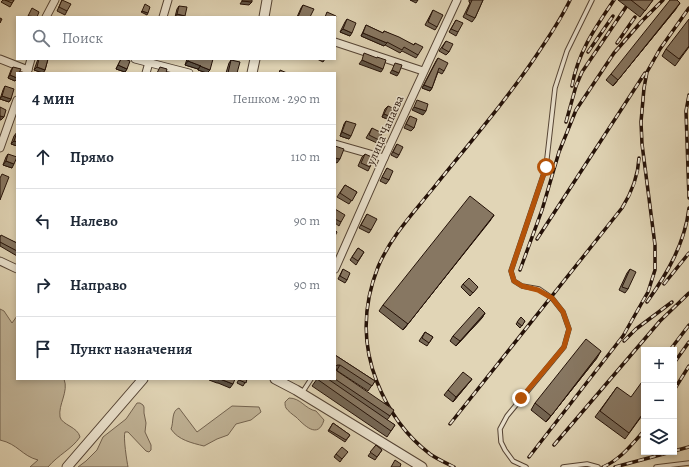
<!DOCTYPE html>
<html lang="ru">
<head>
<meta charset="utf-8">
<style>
	:root { --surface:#fff; --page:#f6f6f7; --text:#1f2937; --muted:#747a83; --line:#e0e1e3 }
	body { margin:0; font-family:Alegreya,serif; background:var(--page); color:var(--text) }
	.controls { position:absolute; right:12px; bottom:12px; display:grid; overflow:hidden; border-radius:0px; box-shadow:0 2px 6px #0003 }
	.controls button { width:36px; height:36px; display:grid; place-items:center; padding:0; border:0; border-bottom:1px solid var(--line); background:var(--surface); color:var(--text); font:20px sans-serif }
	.stop { position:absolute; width:12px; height:12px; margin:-9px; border:3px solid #b45309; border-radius:50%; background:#fff }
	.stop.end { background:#b45309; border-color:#fff; box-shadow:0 1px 4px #0008 }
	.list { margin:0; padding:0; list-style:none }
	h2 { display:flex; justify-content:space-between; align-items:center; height:52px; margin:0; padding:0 16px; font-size:17px }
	h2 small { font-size:13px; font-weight:400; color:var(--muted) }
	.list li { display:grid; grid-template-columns:26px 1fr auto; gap:12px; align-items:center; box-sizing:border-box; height:64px; padding:0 16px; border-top:1px solid var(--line) }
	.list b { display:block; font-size:15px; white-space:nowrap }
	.list em { font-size:13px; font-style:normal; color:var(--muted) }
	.icon { flex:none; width:22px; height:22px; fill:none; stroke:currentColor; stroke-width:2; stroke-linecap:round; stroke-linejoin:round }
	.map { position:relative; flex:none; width:689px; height:467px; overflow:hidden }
	.search { position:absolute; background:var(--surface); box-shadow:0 2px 6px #0003; left:16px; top:16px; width:320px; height:44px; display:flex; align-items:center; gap:10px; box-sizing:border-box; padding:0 14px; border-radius:0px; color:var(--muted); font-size:15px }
	.panel { position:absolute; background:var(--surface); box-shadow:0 2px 6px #0003; left:16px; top:72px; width:320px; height:308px; border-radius:0px }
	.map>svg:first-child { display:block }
	.green { fill:#c1b498; stroke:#736350 }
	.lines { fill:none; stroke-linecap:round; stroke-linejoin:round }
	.service-casing { stroke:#544334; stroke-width:5.5 }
	.minor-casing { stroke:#544334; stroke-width:9 }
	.tertiary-casing { stroke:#544334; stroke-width:11 }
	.service { stroke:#ece4d0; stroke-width:3.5 }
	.minor { stroke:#ece4d0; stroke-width:7 }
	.tertiary { stroke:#ece4d0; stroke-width:9 }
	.rail-casing { stroke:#251208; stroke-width:3.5 }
	.rail { stroke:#ece4d0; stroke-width:2; stroke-dasharray:6; stroke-linecap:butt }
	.wall { fill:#746654; stroke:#251208 }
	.shaded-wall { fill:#5e5345; stroke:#251208 }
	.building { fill:#877762; stroke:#251208 }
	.route { stroke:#b45309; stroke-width:5 }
	.labels { text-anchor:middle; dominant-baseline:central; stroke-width:3; stroke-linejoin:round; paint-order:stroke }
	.street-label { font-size:12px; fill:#251208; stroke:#ece4d0 }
</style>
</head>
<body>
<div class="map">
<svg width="689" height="467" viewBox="0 0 689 467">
	<rect width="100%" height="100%" fill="#e1d5b6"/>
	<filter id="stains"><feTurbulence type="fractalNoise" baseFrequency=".005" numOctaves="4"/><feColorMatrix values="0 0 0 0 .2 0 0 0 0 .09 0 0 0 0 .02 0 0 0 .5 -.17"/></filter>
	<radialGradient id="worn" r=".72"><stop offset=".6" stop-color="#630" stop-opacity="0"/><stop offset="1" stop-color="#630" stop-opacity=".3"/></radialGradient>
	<!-- green -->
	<g class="green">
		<path d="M0,309L4,311L12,323L17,316V379H64C69,392 58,404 60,417C62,425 78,427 80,437C72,449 58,455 48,467H30L38,460C22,456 18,444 0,440Z"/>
		<path d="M289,398C301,398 305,409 316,411L324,420C318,440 304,425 296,417C293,415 288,411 286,408C285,406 285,404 285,402Z"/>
		<path d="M137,403H140L143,405L144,407V413L146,423L145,432L151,445V450L149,452L146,451L128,432H125C123,437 127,462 128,467H78L86,461L97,450L103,437L126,419Z"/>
		<path d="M232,406L259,407L261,412L251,420L236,424L228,435L217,439L204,446C192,443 178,440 171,429C174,422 171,411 179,408L197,432Z"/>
	</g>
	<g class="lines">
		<defs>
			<g id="service">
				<polyline points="302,393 311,379"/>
				<polyline points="526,467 513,461 505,450 501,442 500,429 507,416 564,347 569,329 563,312 552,298 539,289 522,286 514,281 511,271 546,167 555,88 567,51 592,0"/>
				<polyline points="563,467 587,464 598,467"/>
				<polyline points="656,467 689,463"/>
			</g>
			<g id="minor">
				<polyline points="46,17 55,0"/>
				<polyline points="163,17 168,0"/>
				<polyline points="335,42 423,71"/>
				<polyline points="0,59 28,70"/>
				<polyline points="135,59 189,73"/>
				<polyline points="27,73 31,59"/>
				<polyline points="146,73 150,59"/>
				<polyline points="335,144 384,158"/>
				<polyline points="0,148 17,100"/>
				<polyline points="0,261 17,269"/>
				<polyline points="335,269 384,158 457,0"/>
			</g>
			<g id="tertiary">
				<polyline points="264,17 267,0"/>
				<polyline points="252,73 255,59"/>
				<polyline points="275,379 296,390 422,467"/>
				<polyline points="67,467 143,379"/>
			</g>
		</defs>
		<!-- service casing -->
		<use href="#service" class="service-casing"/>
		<!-- minor casing -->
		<use href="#minor" class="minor-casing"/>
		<!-- tertiary casing -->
		<use href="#tertiary" class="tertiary-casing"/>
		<!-- service -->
		<use href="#service" class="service"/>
		<!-- minor -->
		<use href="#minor" class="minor"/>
		<!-- tertiary -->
		<use href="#tertiary" class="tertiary"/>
		<defs>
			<g id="rail">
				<polyline points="617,43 635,17"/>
				<polyline points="588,52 613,16"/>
				<path d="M572,86C578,52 595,28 614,0"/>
				<polyline points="689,95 686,111 689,198"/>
				<polyline points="566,122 576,86 582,72 626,7"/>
				<polyline points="537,239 645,73"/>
				<polyline points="520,270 542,210 559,152 576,110 614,53 642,21 663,0"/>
				<polyline points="664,284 689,253"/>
				<path d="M647,302C667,274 685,243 689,208"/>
				<polyline points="624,341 636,329 672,302"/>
				<polyline points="670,350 689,325"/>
				<polyline points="674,363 689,342"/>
				<polyline points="674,390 689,366"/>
				<path d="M450,424L622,208C632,192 638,177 639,158"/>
				<polyline points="554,445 660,321 689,293"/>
				<polyline points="674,451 689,447"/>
				<polyline points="529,457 623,336 648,292 655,270 655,245 642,144 641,122 644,88 647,72 660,49 689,8"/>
				<path d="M454,467C446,463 437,459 430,454C405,435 388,410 377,382C362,344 363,305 378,267C391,236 415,211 435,186C472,140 510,96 542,47C552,32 562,17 570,0"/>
				<path d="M603,467C620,460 632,444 644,431"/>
				<polyline points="615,467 671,452"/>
			</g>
		</defs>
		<!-- rail casing -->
		<use href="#rail" class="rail-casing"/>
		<!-- rail -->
		<use href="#rail" class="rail"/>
	</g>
	<!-- wall -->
	<g class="wall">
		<polygon points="3,0 14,0 10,7 1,2"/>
		<polygon points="62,0 67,11 65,15 57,11"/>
		<polygon points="410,0 418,0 416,3"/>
		<polygon points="469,0 483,0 475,18 472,22 463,17 470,3 469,2"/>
		<polygon points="618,0 653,0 640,17"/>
		<polygon points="303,5 310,17 297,17 301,8"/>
		<polygon points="179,6 184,17 175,17 177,9"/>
		<polygon points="676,9 613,86 606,80 611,74"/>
		<polygon points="433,10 437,27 435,30 425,25"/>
		<polygon points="347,19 350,36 340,32 345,22"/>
		<polygon points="456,20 458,32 456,36 449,32"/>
		<polygon points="366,25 383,33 384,31 414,45 415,43 418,55 416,58 402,51 400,53 385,45 384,46 361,36"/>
		<polygon points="446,41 449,52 446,55 439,51"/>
		<polygon points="689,47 675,66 662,56 666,49"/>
		<polygon points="438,58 444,71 442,74 438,72 432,88 430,91 422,88 436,61"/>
		<polygon points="38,59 48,59 45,70 43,73 34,70"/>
		<polygon points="121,59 125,59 127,69 125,72 116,69"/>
		<polygon points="187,59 212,59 207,73 198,70 198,69 185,65"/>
		<polygon points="317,59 325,59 323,62"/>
		<polygon points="231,60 237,73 226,73 229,63"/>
		<polygon points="13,67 15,81 8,78 11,70"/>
		<polygon points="5,86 11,99 9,102 0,99 3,90"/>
		<polygon points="388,106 392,117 390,120 382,117 385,109"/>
		<polygon points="410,116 414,128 411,131 404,128"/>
		<polygon points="346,121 349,139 340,136 344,124"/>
		<polygon points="372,128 379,140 377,143 366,138"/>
		<polygon points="17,132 17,146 11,144 14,136"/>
		<polygon points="397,144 399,155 397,158 391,155"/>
		<polygon points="8,154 12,168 3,165 6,157"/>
		<polygon points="365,154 370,167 368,171 358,166 362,157"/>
		<polygon points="387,168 389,180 386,184 380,181"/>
		<polygon points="345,185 357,192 349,204 337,197"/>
		<polygon points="335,210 341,222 339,226 335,223"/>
		<polygon points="367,214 371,230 369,233 359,228"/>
		<polygon points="494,215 403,330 379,311 383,305"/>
		<polygon points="0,236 17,243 17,256 0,246"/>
		<polygon points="358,248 364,252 356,265 350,260"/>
		<polygon points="343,269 347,280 345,283 338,279"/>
		<polygon points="630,269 628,289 625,293 619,290 627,273"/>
		<polygon points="463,284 478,287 470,296 461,287"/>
		<polygon points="485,313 482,318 456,346 450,341 453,336"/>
		<polygon points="521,317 525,321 520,328 516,324"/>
		<polygon points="425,332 433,337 427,346 419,341"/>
		<polygon points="335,355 375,381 368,391 336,370 390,416 387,420 395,425 387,437 312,386 317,379 335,379"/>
		<polygon points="597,358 546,422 531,410 535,403"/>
		<polygon points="239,379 247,379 243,386 237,383"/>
		<polygon points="472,379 453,402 444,395 448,390"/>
		<polygon points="617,387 644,413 625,439 595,417"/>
		<polygon points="333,423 350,435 345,442 328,431"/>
		<polygon points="376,445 382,450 375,460 368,456"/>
		<polygon points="336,454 345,455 340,462 334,457"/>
	</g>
	<!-- shaded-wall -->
	<g class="shaded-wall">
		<polygon points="242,1 252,2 249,5 240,4"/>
		<polygon points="680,3 676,9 613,86 618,80"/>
		<polygon points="142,11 148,13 147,15 141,12"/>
		<polygon points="177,14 185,16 184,17 175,17"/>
		<polygon points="343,29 352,33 350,36 340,32"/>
		<polygon points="363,33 387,43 384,46 361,36"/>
		<polygon points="362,60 383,69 381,72 359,64"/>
		<polygon points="188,61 201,66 198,69 185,65"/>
		<polygon points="118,65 127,69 125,72 116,69"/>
		<polygon points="200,66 210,70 207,73 198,70"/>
		<polygon points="37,67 45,70 43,73 34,70"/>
		<polygon points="392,70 399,73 397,76 390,73"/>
		<polygon points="10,75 17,78 17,79 15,81 8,78"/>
		<polygon points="424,85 432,88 430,91 422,88"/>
		<polygon points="2,96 11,99 9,102 0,99"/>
		<polygon points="414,107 426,111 423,115 412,110"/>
		<polygon points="384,114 392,117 390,120 382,117"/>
		<polygon points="0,116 4,117 1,120 0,120"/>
		<polygon points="342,132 351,136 349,139 340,136"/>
		<polygon points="14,141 17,142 17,146 11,144"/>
		<polygon points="335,158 340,159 337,163 335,162"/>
		<polygon points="6,161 14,164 12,168 3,165"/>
		<polygon points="494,215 490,221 403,330 408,324"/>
		<polygon points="485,313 482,318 456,346 460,341"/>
		<polygon points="601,351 597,358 546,422 551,416"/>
		<polygon points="337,365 340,365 337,370 335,370 335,367"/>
		<polygon points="209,379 220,379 233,384 230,388 218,383 217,383 209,380"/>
		<polygon points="472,379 468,384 453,402 456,397"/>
	</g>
	<!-- building -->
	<g class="building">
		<polygon points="5,0 14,0 12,3"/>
		<polygon points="62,0 71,4 67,11 59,7"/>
		<polygon points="242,0 252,0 252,2 242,1"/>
		<polygon points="472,0 483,0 475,18 466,14"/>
		<polygon points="631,0 653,0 645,11"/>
		<polygon points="670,0 677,0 680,3 618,80 611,74"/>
		<polygon points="145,4 150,7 148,13 142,11"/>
		<polygon points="303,5 314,9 310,17 298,17"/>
		<polygon points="179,6 187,7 185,16 177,14"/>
		<polygon points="32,8 39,12 37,17 28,16"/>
		<polygon points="433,10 443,15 437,27 428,22"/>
		<polygon points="327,12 336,16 335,18 335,17 325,17"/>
		<polygon points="0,18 2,19 0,23"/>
		<polygon points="347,19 356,23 352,33 343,29"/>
		<polygon points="689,19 689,46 679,59 666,49"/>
		<polygon points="456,20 463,23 458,32 451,29"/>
		<polygon points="366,25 383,33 384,31 399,37 414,45 415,43 423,47 418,55 404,47 402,50 387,42 387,43 363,33"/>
		<polygon points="446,41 453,44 449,52 442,48"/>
		<polygon points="364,53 377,58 377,57 386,60 383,69 362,60"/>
		<polygon points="438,58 448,63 444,71 439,68 432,88 424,85"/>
		<polygon points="39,59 48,59 45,70 37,67"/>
		<polygon points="121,59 125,59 130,61 127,69 118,65"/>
		<polygon points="188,59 213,59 210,70 200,66 201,66 188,61"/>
		<polygon points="231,60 240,62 237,73 228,73"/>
		<polygon points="395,63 402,65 399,73 392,70"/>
		<polygon points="13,67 21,69 19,73 17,73 17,78 10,75"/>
		<polygon points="160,67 167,69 166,73 157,73"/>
		<polygon points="280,70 287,73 279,73"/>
		<polygon points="5,86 14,89 11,99 2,96"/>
		<polygon points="417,100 428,104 426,111 414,107"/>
		<polygon points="388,106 395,109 392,117 384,114"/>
		<polygon points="0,107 6,110 4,117 0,116"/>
		<polygon points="410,116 417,119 414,128 406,124"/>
		<polygon points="346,121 356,124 351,136 342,132"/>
		<polygon points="372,128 382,133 379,140 369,135"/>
		<polygon points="17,132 17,142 14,141"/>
		<polygon points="397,144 403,147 399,155 393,152"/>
		<polygon points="335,146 344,149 340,159 335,158"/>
		<polygon points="8,154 17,157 14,164 6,161"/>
		<polygon points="365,154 374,158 370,167 361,163"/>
		<polygon points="387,168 393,171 389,180 382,177"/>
		<polygon points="2,174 9,177 0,200 0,178"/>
		<polygon points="345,185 357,192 352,201 340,193"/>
		<polygon points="470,196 494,215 408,324 383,305"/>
		<polygon points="335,209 345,215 341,222 335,219"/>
		<polygon points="367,214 377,219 371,230 361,225"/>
		<polygon points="335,230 337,232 335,236"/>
		<polygon points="1,235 17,243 17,251 0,242 0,237"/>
		<polygon points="358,248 364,252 358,261 352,257"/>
		<polygon points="343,269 350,273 347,280 340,276"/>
		<polygon points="630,269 636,272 628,289 622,287"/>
		<polygon points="469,278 478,287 473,293 463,284"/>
		<polygon points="479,307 485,313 460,341 453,336"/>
		<polygon points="521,317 525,321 522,326 517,322"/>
		<polygon points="425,332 433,337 429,343 422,338"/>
		<polygon points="586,339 601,351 551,416 535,403"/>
		<polygon points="335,355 375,381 372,386 340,365 337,365 335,367 337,371 394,410 390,416 335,379"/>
		<polygon points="463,372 472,379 456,397 448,390"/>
		<polygon points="216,379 235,379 233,384 220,379 219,380"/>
		<polygon points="239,379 247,379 246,383 239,380"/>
		<polygon points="317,379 328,379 395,425 391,431"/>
		<polygon points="644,379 644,412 629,433 600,411 617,387 631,397"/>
		<polygon points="333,423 350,435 346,440 329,430"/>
		<polygon points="376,445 382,450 377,457 370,452"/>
		<polygon points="342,447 348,452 342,459 336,454"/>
		<polygon points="395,460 401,464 400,467 391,467"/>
	</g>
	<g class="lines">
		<!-- route -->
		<polyline class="route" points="521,398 564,347 569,329 563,312 552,298 538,290 522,286 514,281 511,271 546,167"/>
	</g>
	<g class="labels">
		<!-- street labels -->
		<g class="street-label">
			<text transform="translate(385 130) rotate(-66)">улица Чапаева</text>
		</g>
	</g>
	<rect width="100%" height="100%" filter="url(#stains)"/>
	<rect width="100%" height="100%" fill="url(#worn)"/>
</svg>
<div class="controls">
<button>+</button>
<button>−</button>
<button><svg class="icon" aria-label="layers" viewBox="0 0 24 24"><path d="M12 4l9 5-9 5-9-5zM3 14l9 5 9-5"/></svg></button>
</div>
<div class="stop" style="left:546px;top:167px"></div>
<div class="stop end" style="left:521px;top:398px"></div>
<div class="search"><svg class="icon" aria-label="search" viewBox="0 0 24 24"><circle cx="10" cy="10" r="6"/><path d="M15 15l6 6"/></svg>Поиск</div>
<section class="panel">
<h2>4 мин<small>Пешком · 290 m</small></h2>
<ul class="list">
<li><svg class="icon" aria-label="ahead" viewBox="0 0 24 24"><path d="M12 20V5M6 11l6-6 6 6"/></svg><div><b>Прямо</b></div><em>110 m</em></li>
<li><svg class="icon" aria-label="left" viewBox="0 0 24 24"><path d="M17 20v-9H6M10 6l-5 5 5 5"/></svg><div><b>Налево</b></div><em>90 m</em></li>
<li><svg class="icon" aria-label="right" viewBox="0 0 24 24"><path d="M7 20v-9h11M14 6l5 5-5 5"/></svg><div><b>Направо</b></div><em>90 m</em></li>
<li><svg class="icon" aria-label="arrive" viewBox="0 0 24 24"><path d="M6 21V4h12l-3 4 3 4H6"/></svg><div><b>Пункт назначения</b></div></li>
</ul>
</section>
</div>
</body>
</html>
